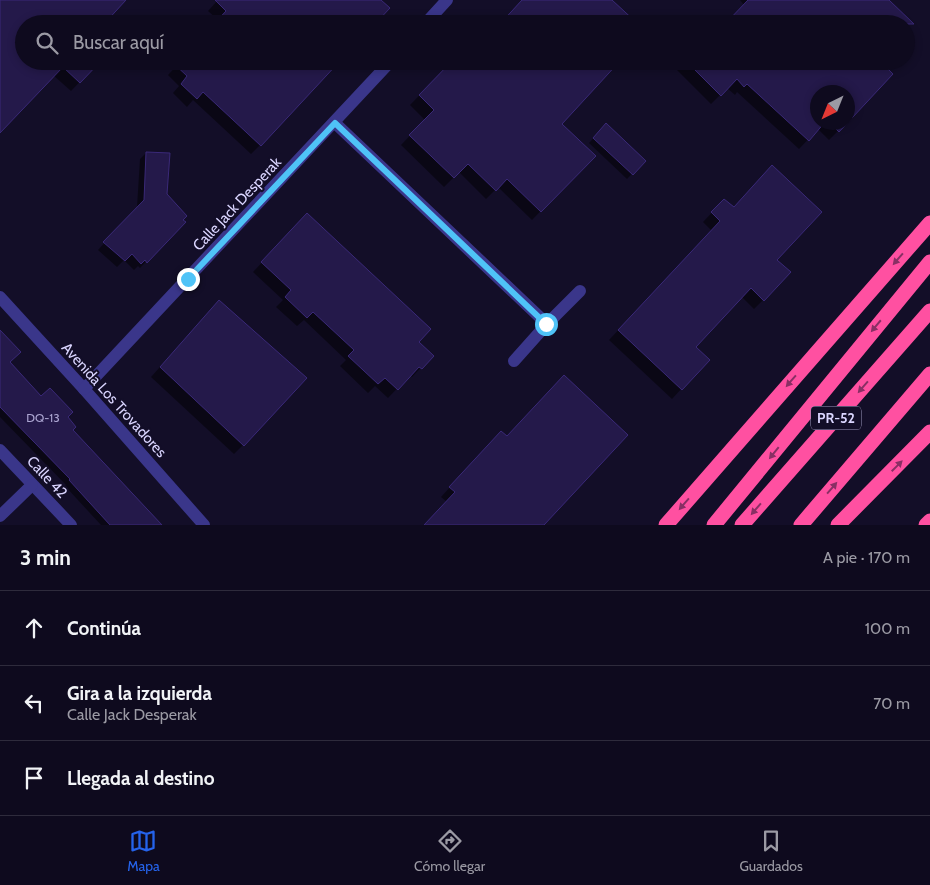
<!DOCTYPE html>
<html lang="es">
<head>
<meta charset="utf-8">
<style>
	:root { --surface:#0e0a1e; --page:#171327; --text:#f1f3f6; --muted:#9b9aa4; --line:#2e2b3c; --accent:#2563eb }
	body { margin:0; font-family:Cabin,sans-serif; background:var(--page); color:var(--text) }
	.compass { position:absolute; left:810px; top:85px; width:45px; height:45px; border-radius:50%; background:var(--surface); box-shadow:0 2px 8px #0003; rotate:223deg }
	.stop { position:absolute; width:15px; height:15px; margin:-11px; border:4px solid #4fc3f7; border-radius:50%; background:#fff }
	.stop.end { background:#4fc3f7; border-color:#fff; box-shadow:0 1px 5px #0008 }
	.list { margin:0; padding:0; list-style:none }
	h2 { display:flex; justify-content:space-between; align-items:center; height:65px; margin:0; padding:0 20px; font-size:21px }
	h2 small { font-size:16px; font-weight:400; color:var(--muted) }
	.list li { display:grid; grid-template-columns:32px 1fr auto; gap:15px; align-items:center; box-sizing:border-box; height:75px; padding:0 20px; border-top:1px solid var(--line) }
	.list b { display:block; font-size:19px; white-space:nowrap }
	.list p { margin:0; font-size:16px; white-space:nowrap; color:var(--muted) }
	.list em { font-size:16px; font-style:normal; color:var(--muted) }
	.icon { flex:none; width:28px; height:28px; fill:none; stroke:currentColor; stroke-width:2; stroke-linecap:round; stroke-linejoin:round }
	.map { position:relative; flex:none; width:930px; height:525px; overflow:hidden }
	.search { position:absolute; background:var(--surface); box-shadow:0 2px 8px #0003; left:15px; right:15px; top:15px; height:55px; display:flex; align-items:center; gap:12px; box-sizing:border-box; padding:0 18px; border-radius:28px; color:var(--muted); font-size:19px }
	.sheet { height:290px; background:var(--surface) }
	nav { display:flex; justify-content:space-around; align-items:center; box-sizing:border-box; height:70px; border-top:1px solid var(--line); background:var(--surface); font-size:14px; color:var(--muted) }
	nav a { display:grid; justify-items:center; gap:2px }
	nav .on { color:var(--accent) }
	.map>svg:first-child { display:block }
	.shadow { fill:#0007 }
	.building { fill:#24194a; stroke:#3a2978 }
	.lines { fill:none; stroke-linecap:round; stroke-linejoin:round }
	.minor { stroke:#3a368a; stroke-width:12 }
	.highway { stroke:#ff50a1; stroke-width:15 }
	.oneway { fill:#892f64 }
	.route { stroke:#4fc3f7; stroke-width:6 }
	.labels { text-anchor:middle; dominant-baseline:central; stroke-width:4; stroke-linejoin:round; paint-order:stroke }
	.number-label { font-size:12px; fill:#aca6d2 }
	.shield { fill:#130e28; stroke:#9e99be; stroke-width:1 }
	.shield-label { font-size:14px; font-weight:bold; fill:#dad5ff }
	.street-label { font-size:15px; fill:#dad5ff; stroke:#130e28 }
</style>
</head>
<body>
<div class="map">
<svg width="930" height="525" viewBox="0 0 930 525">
	<rect width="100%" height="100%" fill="#130e28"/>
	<!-- shadow -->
	<g class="shadow">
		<polygon points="6,0 124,0 105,21 108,24 24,24 24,61 100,61 71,91 53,75 0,131 0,2"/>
		<polygon points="218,0 379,0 218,20 208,11"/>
		<polygon points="740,0 887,0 899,24 721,24 727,18 730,20 744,5"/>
		<polygon points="181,61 260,145 251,154 193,100 187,107 173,93 179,86 168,75"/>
		<polygon points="453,61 560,124 594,156 532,220 498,187 486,199 459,172 444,187 401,145 425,120 410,105"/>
		<polygon points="683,61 884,61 882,65 891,74 848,122 848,92 818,92 818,122 847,122 829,140 818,129 799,149 737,92 735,95 727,88 711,104 676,69"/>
		<polygon points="606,125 644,161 627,179 589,143"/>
		<polygon points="146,153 166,195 184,222 140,268 138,266 134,270 124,260 117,267 98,250 137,207 140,159"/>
		<polygon points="724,200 733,209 776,260 763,300 754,309 741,296 694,347 708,360 672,399 609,340 712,231 703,222"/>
		<polygon points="298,224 432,356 412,377 410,375 388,398 375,386 368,393 340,366 346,360 304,320 297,326 276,307 283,300 253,272"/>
		<polygon points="210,311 243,445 234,454 151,377"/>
		<polygon points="0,332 8,362 41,397 66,418 71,430 161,525 101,525 65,486 66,485 0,417"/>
		<polygon points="507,437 542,525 425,525 447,502 441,497 492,441"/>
	</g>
	<!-- building -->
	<g class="building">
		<polygon points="0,0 126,0 104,24 24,24 24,61 101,61 80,83 63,67 0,133"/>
		<polygon points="215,0 381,0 390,8 375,24 214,24 226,11"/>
		<polygon points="522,0 612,0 638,24 500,24"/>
		<polygon points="748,0 889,0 914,24 725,24"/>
		<polygon points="171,61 340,61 261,146 203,92 197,99 181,84 187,76"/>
		<polygon points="452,61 620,61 562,124 596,156 541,212 507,179 496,191 468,164 454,178 409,135 434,110 419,95"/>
		<polygon points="686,61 880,61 893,74 839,132 829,122 848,122 848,92 818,92 818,122 825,122 809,141 747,84 744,87 737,79 721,96"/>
		<polygon points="606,123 646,161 633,175 593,138"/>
		<polygon points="146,152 170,153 167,194 187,216 183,220 186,222 147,263 145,260 141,264 132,254 125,261 103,242 144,200"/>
		<polygon points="772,165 822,212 777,260 791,272 764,301 751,288 696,347 710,360 682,390 618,330 720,221 711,212 724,199 734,207"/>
		<polygon points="307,213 431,329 419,342 434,356 422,369 419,367 398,390 385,378 378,384 348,356 354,350 313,312 307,318 285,297 291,290 261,262"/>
		<polygon points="219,300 307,378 244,446 160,367"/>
		<polygon points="0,330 21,352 10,362 41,396 50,388 73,412 68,417 76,427 73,430 162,525 110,525 69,480 70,479 0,407"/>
		<polygon points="564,375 628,435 544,525 424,525 455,492 449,487 501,431 507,436"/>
	</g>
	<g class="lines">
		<!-- minor -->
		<g class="minor">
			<polyline points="425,24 447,0"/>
			<polyline points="335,123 547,324"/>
			<polyline points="0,297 84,389 204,525"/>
			<polyline points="514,361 547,324 580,291"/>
			<polyline points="84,389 391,61"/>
			<polyline points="0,450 71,525"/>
			<polyline points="0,516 32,485"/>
		</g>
		<!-- highway -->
		<g class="highway">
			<polyline points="666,525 930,223"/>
			<polyline points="714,525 930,262"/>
			<polyline points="742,525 930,311"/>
			<polyline points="801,525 930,374"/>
			<polyline points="838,525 930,432"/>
			<polyline points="926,525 930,521"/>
		</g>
	</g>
	<!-- one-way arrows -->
	<defs><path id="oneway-solid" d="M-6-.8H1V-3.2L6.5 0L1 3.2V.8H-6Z" transform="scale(1.25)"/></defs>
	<g class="oneway">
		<use href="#oneway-solid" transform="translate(898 259) rotate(131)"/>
		<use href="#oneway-solid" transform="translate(876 326) rotate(130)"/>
		<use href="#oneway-solid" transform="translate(791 381) rotate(131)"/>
		<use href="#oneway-solid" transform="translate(863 387) rotate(131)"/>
		<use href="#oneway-solid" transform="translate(774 453) rotate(129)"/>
		<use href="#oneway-solid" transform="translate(897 466) rotate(-45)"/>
		<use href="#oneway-solid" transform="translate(832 488) rotate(-49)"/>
		<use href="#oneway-solid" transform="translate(684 504) rotate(131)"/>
		<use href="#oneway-solid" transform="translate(756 509) rotate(131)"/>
	</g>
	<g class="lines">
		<!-- route -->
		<polyline class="route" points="188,279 335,123 546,324"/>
	</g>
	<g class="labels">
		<!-- number labels -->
		<g class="number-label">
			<text x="43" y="417">DQ-13</text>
		</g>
		<!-- shield labels -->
		<rect class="shield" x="811" y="406.5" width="50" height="23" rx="4"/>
		<g class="shield-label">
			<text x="836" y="418">PR-52</text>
		</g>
		<!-- street labels -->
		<g class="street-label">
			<text transform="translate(237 204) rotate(-47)">Calle Jack Desperak</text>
			<text transform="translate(114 400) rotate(48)">Avenida Los Trovadores</text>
			<text transform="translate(47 477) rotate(47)">Calle 42</text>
		</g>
	</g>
</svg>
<svg class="compass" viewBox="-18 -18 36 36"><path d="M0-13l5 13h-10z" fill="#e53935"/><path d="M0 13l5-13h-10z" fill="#9b9aa4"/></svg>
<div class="stop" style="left:546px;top:324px"></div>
<div class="stop end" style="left:188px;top:279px"></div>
<div class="search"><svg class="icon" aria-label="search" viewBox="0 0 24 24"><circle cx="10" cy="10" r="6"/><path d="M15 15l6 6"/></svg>Buscar aquí</div>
</div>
<section class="sheet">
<h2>3 min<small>A pie · 170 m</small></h2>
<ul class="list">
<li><svg class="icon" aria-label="ahead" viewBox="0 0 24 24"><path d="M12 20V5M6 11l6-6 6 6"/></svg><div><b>Continúa</b></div><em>100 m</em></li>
<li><svg class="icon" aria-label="left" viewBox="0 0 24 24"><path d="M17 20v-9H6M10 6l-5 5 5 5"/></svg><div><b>Gira a la izquierda</b><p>Calle Jack Desperak</p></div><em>70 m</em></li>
<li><svg class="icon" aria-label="arrive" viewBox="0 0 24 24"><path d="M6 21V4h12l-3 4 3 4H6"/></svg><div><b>Llegada al destino</b></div></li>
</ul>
</section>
<nav>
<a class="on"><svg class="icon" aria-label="map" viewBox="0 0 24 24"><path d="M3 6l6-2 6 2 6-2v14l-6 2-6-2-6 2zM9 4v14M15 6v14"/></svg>Mapa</a>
<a><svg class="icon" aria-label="directions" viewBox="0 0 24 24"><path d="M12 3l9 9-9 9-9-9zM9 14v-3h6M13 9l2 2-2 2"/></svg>Cómo llegar</a>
<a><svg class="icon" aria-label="saved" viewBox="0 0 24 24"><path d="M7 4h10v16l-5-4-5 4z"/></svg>Guardados</a>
</nav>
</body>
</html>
